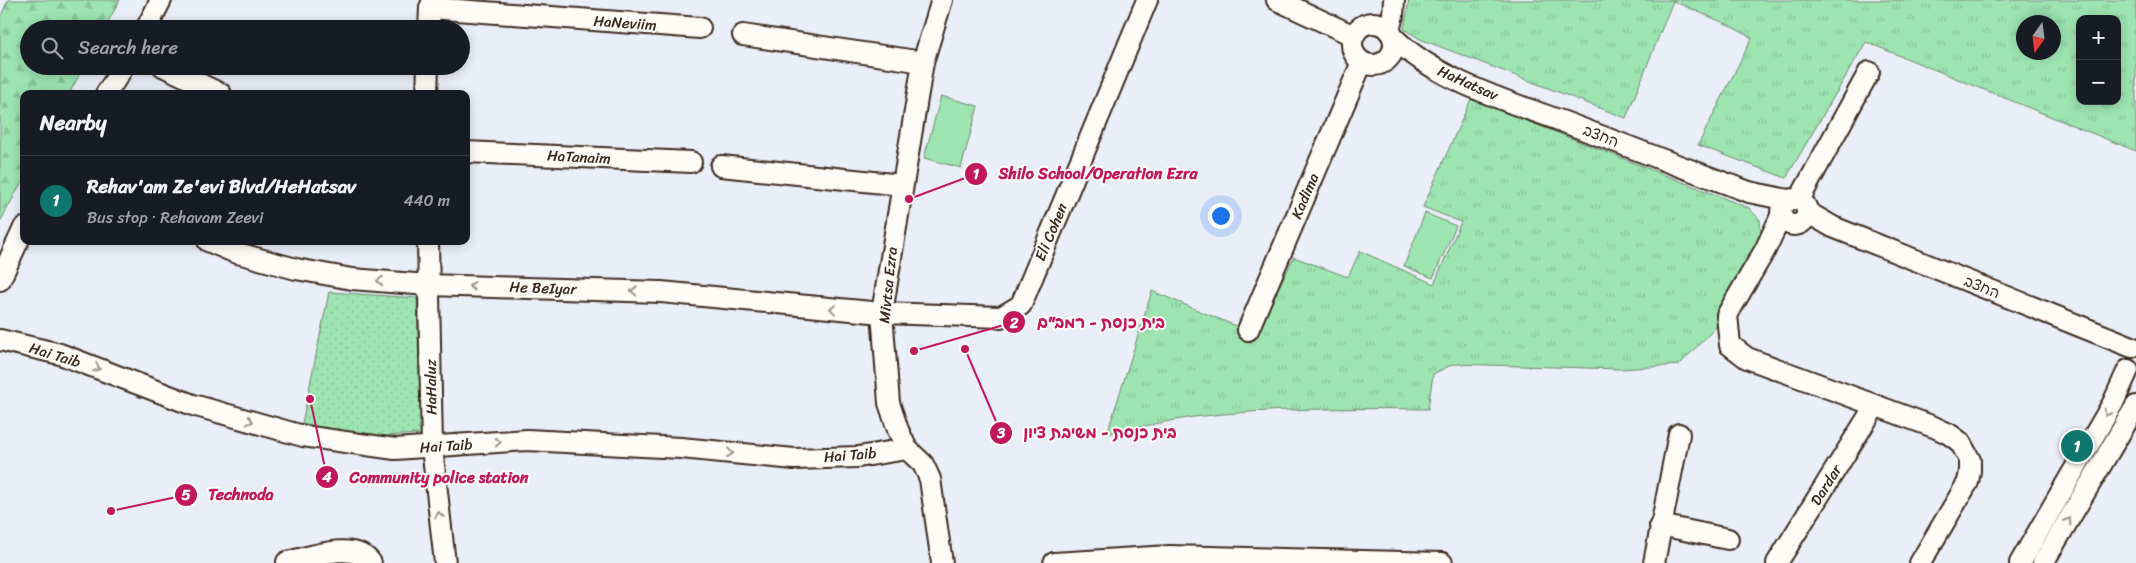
<!DOCTYPE html>
<html lang="en">
<head>
<meta charset="utf-8">
<style>
	:root { --surface:#171b24; --page:#20242c; --text:#f1f3f6; --muted:#9ea1a6; --line:#363941; --accent:#0f766e }
	body { margin:0; font-family:Sriracha,"Playpen Sans Hebrew",sans-serif; background:var(--page); color:var(--text) }
	.controls { position:absolute; right:15px; top:15px; display:grid; overflow:hidden; border-radius:10px; box-shadow:0 2px 12px #0003 }
	.controls button { width:45px; height:45px; display:grid; place-items:center; padding:0; border:0; border-bottom:1px solid var(--line); background:var(--surface); color:var(--text); font:25px sans-serif }
	.compass { position:absolute; left:2016px; top:15px; width:45px; height:45px; border-radius:50%; background:var(--surface); box-shadow:0 2px 12px #0003; rotate:194deg }
	.you { position:absolute; left:1220px; top:215px; width:18px; height:18px; margin:-12px; border:4px solid #fff; border-radius:50%; background:#1a73e8; box-shadow:0 0 0 8px #1a73e833 }
	.badge { display:grid; place-items:center; width:32px; height:32px; border-radius:50%; background:var(--accent); color:#fff; font-size:16px; font-weight:700 }
	.pin { position:absolute; translate:-50% -50%; border:2px solid #fff; box-shadow:0 1px 5px #0006 }
	.list { margin:0; padding:0; list-style:none }
	h2 { display:flex; justify-content:space-between; align-items:center; height:65px; margin:0; padding:0 20px; font-size:21px }
	h2 small { font-size:16px; font-weight:400; color:var(--muted) }
	.list li { display:grid; grid-template-columns:32px 1fr auto; gap:15px; align-items:center; box-sizing:border-box; height:90px; padding:0 20px; border-top:1px solid var(--line) }
	.list b { display:block; font-size:19px; white-space:nowrap }
	.list p { margin:0; font-size:16px; white-space:nowrap; color:var(--muted) }
	.list em { font-size:16px; font-style:normal; color:var(--muted) }
	.icon { flex:none; width:28px; height:28px; fill:none; stroke:currentColor; stroke-width:2; stroke-linecap:round; stroke-linejoin:round }
	.map { position:relative; flex:none; width:2136px; height:563px; overflow:hidden }
	.search { position:absolute; background:var(--surface); box-shadow:0 2px 12px #0003; left:20px; top:20px; width:450px; height:55px; display:flex; align-items:center; gap:12px; box-sizing:border-box; padding:0 18px; border-radius:28px; color:var(--muted); font-size:19px }
	.panel { position:absolute; background:var(--surface); box-shadow:0 2px 12px #0003; left:20px; top:90px; width:450px; height:155px; border-radius:10px }
	.map>svg:first-child { display:block }
	.grass { fill:url(#grass-tufts); stroke:#6c8768; fill-rule:evenodd }
	.forest { fill:url(#forest-firs); stroke:#6c8768 }
	.park { fill:url(#park-dots); stroke:#6c8768 }
	.garden { fill:#9de4b1; stroke:#6c8768 }
	.lines { fill:none; stroke-linecap:round; stroke-linejoin:round }
	.minor-casing { stroke:#3b2a1e; stroke-width:24 }
	.minor { stroke:#fdfcf7; stroke-width:20 }
	.oneway { stroke:#9c938a }
	.labels { text-anchor:middle; dominant-baseline:central; stroke-width:4; stroke-linejoin:round; paint-order:stroke }
	.street-label { font-size:15px; fill:#3b2a1e; stroke:#fdfcf7 }
	.leader { fill:none; stroke:#c2185b; stroke-width:2 }
	.callout-dot { fill:#c2185b; stroke:#fdfcf7; stroke-width:2 }
	.mark-label { font-size:15px; text-anchor:middle; font-weight:bold; fill:#fff }
	.callout-label { font-size:16px; text-anchor:middle; font-weight:bold; fill:#c2185b; stroke:#fdfcf7; stroke-width:4; stroke-linejoin:round; paint-order:stroke }
</style>
</head>
<body>
<div class="map">
<svg width="2136" height="563" viewBox="0 0 2136 563">
	<defs>
		<pattern id="grass-tufts" width="24" height="20" patternUnits="userSpaceOnUse" patternTransform="scale(1.25)"><rect width="24" height="20" fill="#9de4b1"/><path d="M3 7l-1-3M5 7V3M7 7l1-3M15 17l-1-3M17 17v-4M19 17l1-3" fill="none" stroke="#88c498"/></pattern>
		<pattern id="forest-firs" width="22" height="20" patternUnits="userSpaceOnUse" patternTransform="scale(1.25)"><rect width="22" height="20" fill="#9de4b1"/><path d="M5 1l3.5 6h-7zM16 11l3.5 6h-7z" fill="#88c498"/></pattern>
		<pattern id="park-dots" width="8" height="8" patternUnits="userSpaceOnUse" patternTransform="scale(1.25)"><rect width="8" height="8" fill="#9de4b1"/><path d="M2 2h.1M6 6h.1" fill="none" stroke="#88c498" stroke-width="1.8" stroke-linecap="round"/></pattern>
	</defs>
	<rect width="100%" height="100%" fill="#eaeef9"/>
	<filter id="ink" filterUnits="userSpaceOnUse"><feTurbulence type="fractalNoise" baseFrequency=".02" numOctaves="2"/><feDisplacementMap in="SourceGraphic" scale="10" xChannelSelector="R" yChannelSelector="G"/><feConvolveMatrix kernelMatrix="1 2 1 2 8 2 1 2 1" color-interpolation-filters="sRGB"/></filter>
	<g filter="url(#ink)">
		<!-- grass -->
		<g class="grass">
			<path d="M1409,0H2136V151L1866,42L1786,178L1698,145L1752,38L1729,25L1673,1L1626,118L1420,39L1404,29ZM2080,19H2117V101H2080ZM2024,22H2054V52H2024Z"/>
			<path d="M1471,99L1749,208L1760,220L1761,234L1727,316L1679,365L1621,369L1453,364L1433,374L1428,409C1350,408 1271,408 1194,417C1165,421 1136,428 1107,434L1152,291L1255,334L1294,257L1348,277L1360,251L1434,284L1461,222L1423,207Z"/>
		</g>
		<!-- forest -->
		<polygon class="forest" points="8,0 120,0 104,29 29,29 29,66 84,66 69,94 24,94 24,178 0,222 0,18"/>
		<!-- park -->
		<polygon class="park" points="329,292 417,298 421,434 363,437 302,423"/>
		<!-- garden -->
		<g class="garden">
			<polygon points="941,96 978,106 961,168 924,158"/>
			<polygon points="1425,213 1456,226 1433,278 1404,266"/>
		</g>
		<g class="lines">
			<defs>
				<g id="minor">
					<polyline points="1277,0 1354,36"/>
					<polyline points="430,8 700,28"/>
					<circle cx="1373" cy="44" r="21"/>
					<polyline points="146,29 161,0"/>
					<polyline points="429,29 430,8 433,0"/>
					<polyline points="1389,31 1393,15 1394,0"/>
					<polyline points="743,35 923,62"/>
					<path d="M1393,37C1436,80 1507,101 1564,122C1626,146 1687,169 1749,192L1788,200"/>
					<polyline points="163,66 221,94"/>
					<polyline points="106,94 124,66"/>
					<polyline points="427,94 428,66"/>
					<polyline points="466,152 691,162"/>
					<polyline points="721,166 902,185"/>
					<circle cx="1794" cy="212" r="13"/>
					<polyline points="1799,200 1869,72"/>
					<polyline points="1807,212 1833,227 2132,347"/>
					<polyline points="1781,216 1765,250 1727,315 1730,345 1747,358 1934,427 1949,434 1960,442 1970,460 1970,471 1968,482 1920,563"/>
					<polyline points="208,241 234,252 296,269 352,279 428,285 661,292 882,313 1001,317 1021,305 1147,0"/>
					<polyline points="428,241 432,447 445,563"/>
					<polyline points="0,280 24,228"/>
					<polyline points="1248,330 1362,62"/>
					<polyline points="0,340 60,354 193,405 303,436 395,449 527,440 681,448 794,459 858,457 907,449"/>
					<polyline points="1660,525 1728,539"/>
					<path d="M287,562C310,557 355,540 371,563"/>
					<polyline points="942,563 930,479 923,464 907,449 898,430 889,403 882,313 923,62 942,0"/>
					<polyline points="1054,563 1170,556 1442,563"/>
					<polyline points="1654,563 1679,434"/>
					<polyline points="1777,563 1875,406"/>
					<polyline points="2020,563 2113,403 2128,370"/>
					<polyline points="2043,563 2136,406"/>
				</g>
			</defs>
			<!-- minor casing -->
			<use href="#minor" class="minor-casing"/>
			<!-- minor -->
			<use href="#minor" class="minor"/>
		</g>
		<!-- one-way arrows -->
		<defs><path id="oneway-chevron" d="M-2-3.5L2.5 0L-2 3.5" fill="none" stroke-width="1.6" stroke-linecap="round" stroke-linejoin="round" transform="scale(1.25)"/></defs>
		<g class="oneway">
			<use href="#oneway-chevron" transform="translate(380 281) rotate(-176)"/>
			<use href="#oneway-chevron" transform="translate(472 286) rotate(-178)"/>
			<use href="#oneway-chevron" transform="translate(634 291) rotate(-178)"/>
			<use href="#oneway-chevron" transform="translate(833 309) rotate(-174)"/>
			<use href="#oneway-chevron" transform="translate(97 368) rotate(21)"/>
			<use href="#oneway-chevron" transform="translate(2107 413) rotate(120)"/>
			<use href="#oneway-chevron" transform="translate(250 421) rotate(16)"/>
			<use href="#oneway-chevron" transform="translate(498 442) rotate(-4)"/>
			<use href="#oneway-chevron" transform="translate(730 453) rotate(6)"/>
			<use href="#oneway-chevron" transform="translate(439 515) rotate(-96)"/>
			<use href="#oneway-chevron" transform="translate(2068 521) rotate(-60)"/>
		</g>
	</g>
	<g class="labels">
		<!-- street labels -->
		<g class="street-label">
			<text transform="translate(625 23) rotate(4)">HaNeviim</text>
			<text transform="translate(1468 83) rotate(24)">HaHatsav</text>
			<text transform="translate(1601 136) rotate(21)">החצב</text>
			<text transform="translate(579 157) rotate(3)">HaTanaim</text>
			<text transform="translate(1305 196) rotate(-67)">Kadima</text>
			<text transform="translate(1051 232) rotate(-67)">Eli Cohen</text>
			<text transform="translate(888 285) rotate(-84)">Mivtsa Ezra</text>
			<text transform="translate(1982 287) rotate(22)">החצב</text>
			<text transform="translate(543 288) rotate(2)">He BeIyar</text>
			<text transform="translate(55 355) rotate(17)">Hai Taib</text>
			<text transform="translate(431 387) rotate(-91)">HaHaluz</text>
			<text transform="translate(446 446) rotate(-4)">Hai Taib</text>
			<text transform="translate(850 455) rotate(-5)">Hai Taib</text>
			<text transform="translate(1826 485) rotate(-58)">Dardar</text>
		</g>
	</g>
	<!-- callouts -->
	<path class="leader" d="M909 199L976 174M914 351L1014 322M965 349L1001 433M310 399L327 477M111 511L186 495"/>
	<g class="callout-dot">
		<circle cx="909" cy="199" r="5"/>
		<circle cx="914" cy="351" r="5"/>
		<circle cx="965" cy="349" r="5"/>
		<circle cx="310" cy="399" r="5"/>
		<circle cx="111" cy="511" r="5"/>
		<circle cx="976" cy="174" r="12"/>
		<circle cx="1014" cy="322" r="12"/>
		<circle cx="1001" cy="433" r="12"/>
		<circle cx="327" cy="477" r="12"/>
		<circle cx="186" cy="495" r="12"/>
	</g>
	<g class="mark-label">
		<text x="976" y="179">1</text>
		<text x="1014" y="328">2</text>
		<text x="1001" y="438">3</text>
		<text x="327" y="482">4</text>
		<text x="186" y="500">5</text>
	</g>
	<g class="callout-label">
		<text x="1098" y="179">Shilo School/Operation Ezra</text>
		<text x="1101" y="328">בית כנסת - רמב"ם</text>
		<text x="1100" y="438">בית כנסת - משיבת ציון</text>
		<text x="439" y="483">Community police station</text>
		<text x="241" y="500">Technoda</text>
	</g>
</svg>
<div class="controls">
<button>+</button>
<button>−</button>
</div>
<svg class="compass" viewBox="-18 -18 36 36"><path d="M0-13l5 13h-10z" fill="#e53935"/><path d="M0 13l5-13h-10z" fill="#9ea1a6"/></svg>
<div class="you"></div>
<div class="pin badge" style="left:2077px;top:446px">1</div>
<div class="search"><svg class="icon" aria-label="search" viewBox="0 0 24 24"><circle cx="10" cy="10" r="6"/><path d="M15 15l6 6"/></svg>Search here</div>
<section class="panel">
<h2>Nearby<small></small></h2>
<ul class="list">
<li><span class="badge">1</span><div><b>Rehav'am Ze'evi Blvd/HeHatsav</b><p>Bus stop · Rehavam Zeevi</p></div><em>440 m</em></li>
</ul>
</section>
</div>
</body>
</html>
